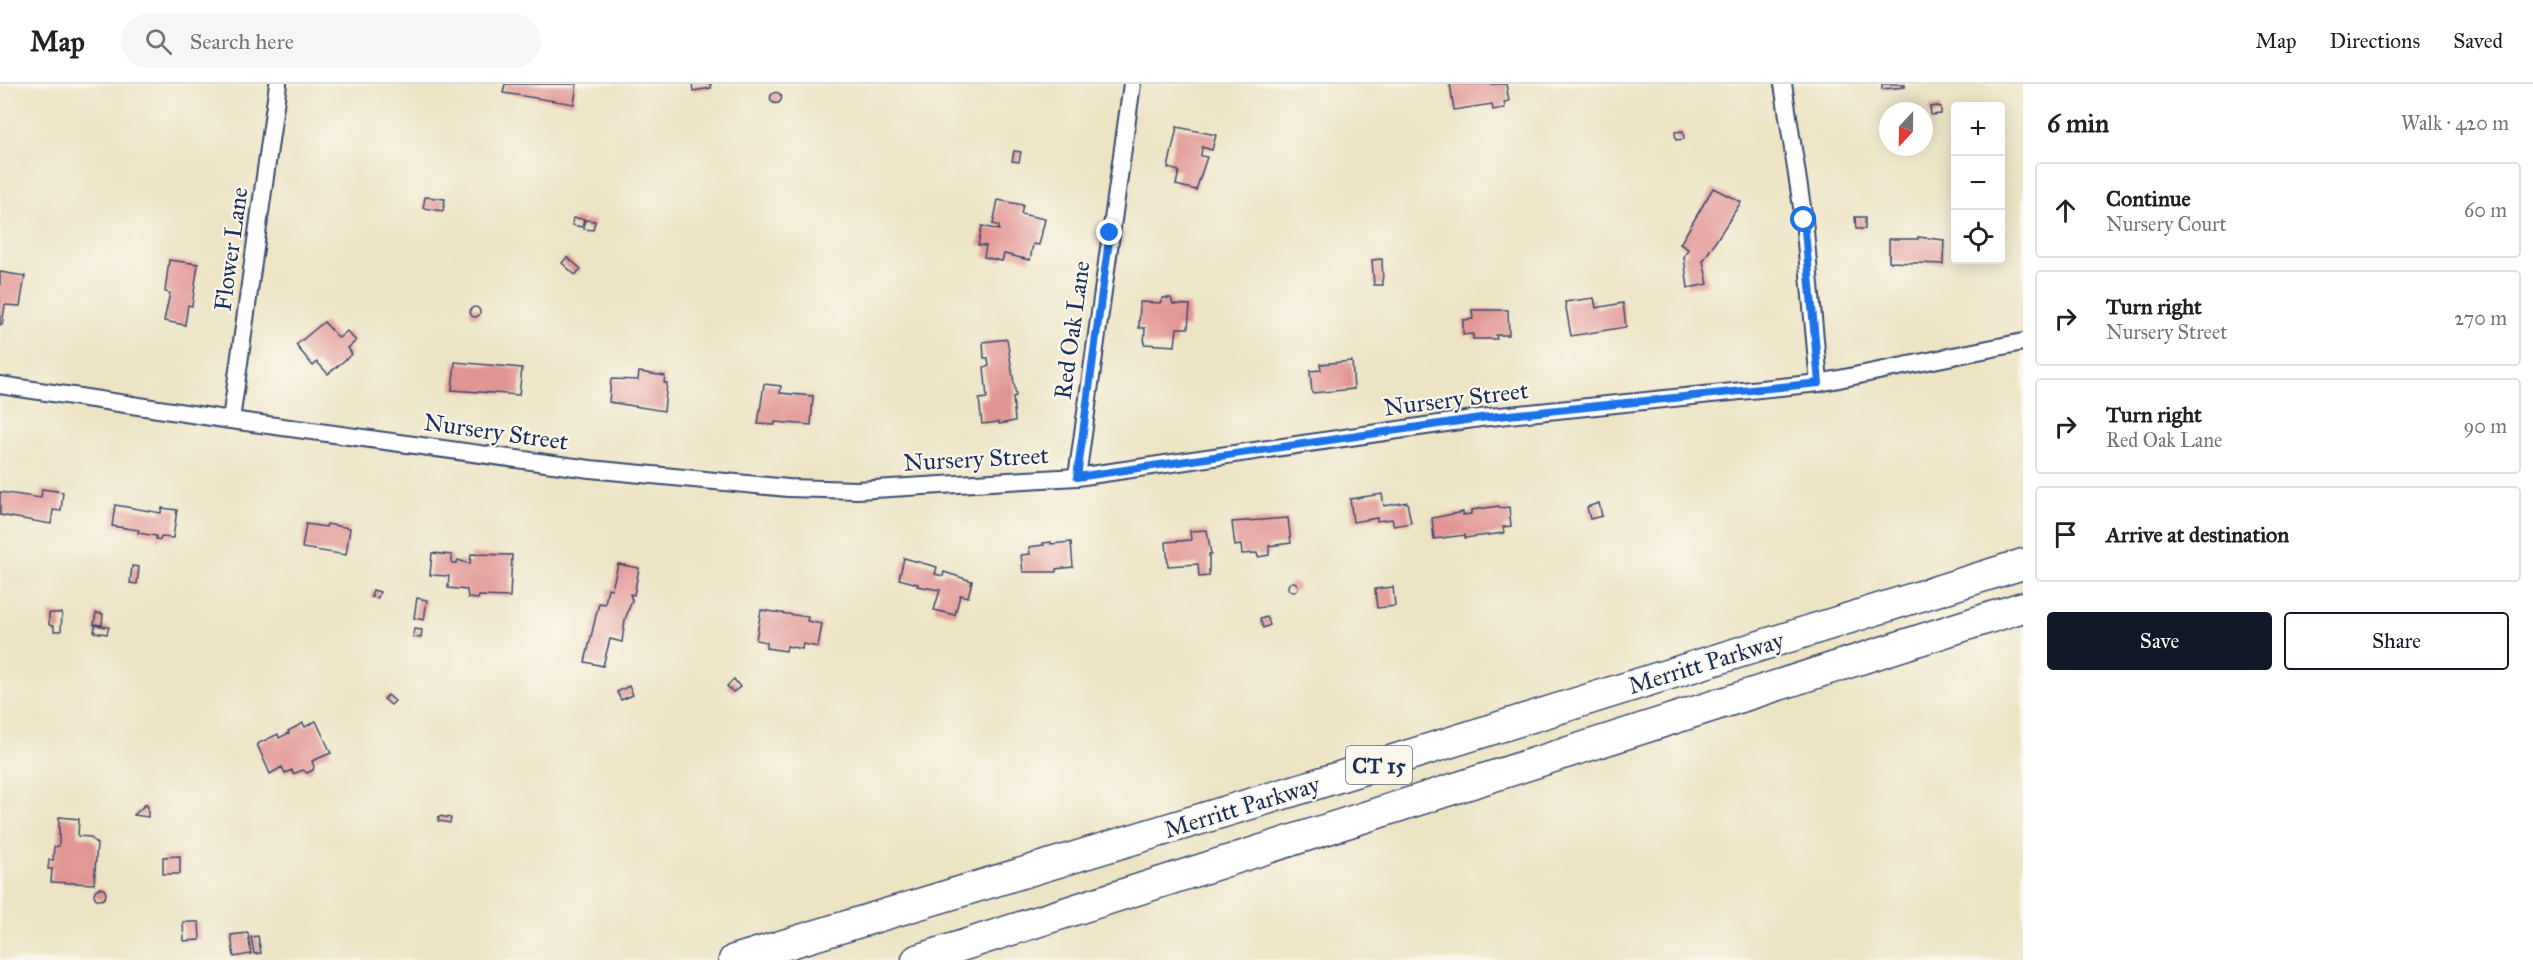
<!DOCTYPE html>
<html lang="en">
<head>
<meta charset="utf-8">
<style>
	:root { --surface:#fff; --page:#f6f6f6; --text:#202124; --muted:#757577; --line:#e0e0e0; --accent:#111827 }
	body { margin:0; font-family:"IM FELL Great Primer",serif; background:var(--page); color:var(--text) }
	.controls { position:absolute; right:18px; top:18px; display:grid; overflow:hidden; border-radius:6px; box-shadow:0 3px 15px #0003 }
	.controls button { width:54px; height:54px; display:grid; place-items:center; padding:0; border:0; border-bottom:2px solid var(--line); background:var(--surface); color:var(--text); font:30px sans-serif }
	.compass { position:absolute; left:1879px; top:18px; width:54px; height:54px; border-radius:50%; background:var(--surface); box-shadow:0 3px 15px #0003; rotate:202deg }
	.stop { position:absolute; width:18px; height:18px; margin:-14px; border:4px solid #1a73e8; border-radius:50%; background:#fff }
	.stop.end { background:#1a73e8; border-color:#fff; box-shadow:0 2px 6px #0008 }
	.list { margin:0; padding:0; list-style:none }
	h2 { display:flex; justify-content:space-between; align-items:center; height:78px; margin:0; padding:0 24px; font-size:26px }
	h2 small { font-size:20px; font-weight:400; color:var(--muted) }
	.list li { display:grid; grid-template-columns:39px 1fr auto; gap:18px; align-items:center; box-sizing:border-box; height:96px; margin:0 12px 12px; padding:0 12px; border:2px solid var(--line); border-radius:6px }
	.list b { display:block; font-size:22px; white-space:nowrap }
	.list p { margin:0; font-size:20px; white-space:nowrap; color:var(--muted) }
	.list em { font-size:20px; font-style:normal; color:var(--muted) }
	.actions { display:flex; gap:12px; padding:18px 24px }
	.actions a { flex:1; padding:14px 0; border:2px solid var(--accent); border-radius:6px; text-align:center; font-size:21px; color:var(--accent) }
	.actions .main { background:var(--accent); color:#fff }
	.icon { flex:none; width:33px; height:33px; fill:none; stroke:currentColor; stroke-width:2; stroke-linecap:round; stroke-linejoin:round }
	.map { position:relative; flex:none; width:2023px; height:876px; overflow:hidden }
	header { display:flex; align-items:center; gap:36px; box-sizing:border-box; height:84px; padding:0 30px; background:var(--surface); border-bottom:2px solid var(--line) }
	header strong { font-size:28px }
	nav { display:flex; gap:33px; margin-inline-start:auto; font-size:21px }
	.search { width:420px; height:54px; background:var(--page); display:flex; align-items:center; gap:15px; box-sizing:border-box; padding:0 21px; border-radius:33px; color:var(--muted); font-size:22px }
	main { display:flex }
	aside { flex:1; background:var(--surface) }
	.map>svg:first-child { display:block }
	.building { fill:#e19593 }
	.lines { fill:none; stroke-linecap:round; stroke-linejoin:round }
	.street-casing { stroke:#3a4a6d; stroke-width:20 }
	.highway-casing { stroke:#3a4a6d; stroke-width:33 }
	.street { stroke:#fff; stroke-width:16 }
	.highway { stroke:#fff; stroke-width:30 }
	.route { stroke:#1a73e8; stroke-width:8 }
	.labels { text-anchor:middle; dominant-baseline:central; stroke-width:4.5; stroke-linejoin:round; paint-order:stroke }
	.shield { fill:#fbf7ec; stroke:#5e6b89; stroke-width:1.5 }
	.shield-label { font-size:22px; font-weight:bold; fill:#1b2f5e }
	.street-label { font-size:24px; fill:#1b2f5e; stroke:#fbf7ec }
</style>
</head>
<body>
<header>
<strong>Map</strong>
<div class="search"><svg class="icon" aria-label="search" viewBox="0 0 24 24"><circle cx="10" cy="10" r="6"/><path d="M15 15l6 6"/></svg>Search here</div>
<nav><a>Map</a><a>Directions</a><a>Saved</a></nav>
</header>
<main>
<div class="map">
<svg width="2023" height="876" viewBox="0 0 2023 876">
	<rect width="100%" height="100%" fill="#fbf7ec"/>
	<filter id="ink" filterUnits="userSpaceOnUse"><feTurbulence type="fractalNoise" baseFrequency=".0167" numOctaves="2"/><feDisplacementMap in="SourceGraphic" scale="12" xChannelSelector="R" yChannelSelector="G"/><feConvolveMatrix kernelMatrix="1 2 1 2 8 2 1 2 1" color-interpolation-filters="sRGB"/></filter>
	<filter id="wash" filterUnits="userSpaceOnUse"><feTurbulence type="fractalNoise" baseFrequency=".008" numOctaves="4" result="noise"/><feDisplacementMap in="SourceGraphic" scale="24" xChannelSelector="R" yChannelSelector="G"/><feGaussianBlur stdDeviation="1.35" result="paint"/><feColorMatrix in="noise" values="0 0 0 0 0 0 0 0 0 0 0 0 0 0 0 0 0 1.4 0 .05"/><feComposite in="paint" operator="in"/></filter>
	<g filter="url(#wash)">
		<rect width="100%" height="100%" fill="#ede4c4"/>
		<g id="blocks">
			<!-- building -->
			<g class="building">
				<polygon points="505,0 577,0 574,20 503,9"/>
				<polygon points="692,0 711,0 711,4 693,7"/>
				<polygon points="1450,0 1506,0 1509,17 1504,18 1505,24 1493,26 1492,20 1454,26"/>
				<polygon points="1882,0 1905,0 1905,3 1882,5"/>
				<circle cx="776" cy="14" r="5.5"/>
				<polygon points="1938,22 1941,23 1941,30 1931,31 1930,23"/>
				<polygon points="1177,43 1216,51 1212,66 1202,63 1201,72 1207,73 1196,106 1176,101 1179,87 1168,84"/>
				<polygon points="1683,47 1684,55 1676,56 1675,48"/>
				<polygon points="1014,67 1021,68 1019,78 1012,77"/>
				<polygon points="1713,104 1741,118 1703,177 1708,200 1688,204 1684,173 1688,165 1680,160"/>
				<polygon points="425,113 445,115 443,127 423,124"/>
				<polygon points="998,116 1023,121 1021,130 1045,135 1039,161 1033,160 1030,176 1004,170 1002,177 984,173 986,162 978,161 982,142 999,146 999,142 993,140"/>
				<polygon points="1855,133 1865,133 1865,145 1856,145"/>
				<polygon points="573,134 584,135 582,143 572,141"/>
				<polygon points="585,136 595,137 593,146 584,145"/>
				<polygon points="1918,153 1944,156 1943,180 1889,178 1889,155 1918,155"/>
				<polygon points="567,173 581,185 575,191 562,179"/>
				<polygon points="1382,175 1383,201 1374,201 1372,176"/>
				<polygon points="169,176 198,180 192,222 188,221 185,241 164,237 170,209 165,208"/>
				<polygon points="0,188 25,192 20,222 5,221 2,241 0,241"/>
				<polygon points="1163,214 1171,214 1173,220 1190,221 1188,244 1177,244 1175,262 1144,260 1145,244 1139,244 1140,218 1160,219"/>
				<polygon points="1594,214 1596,224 1623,219 1626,243 1571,252 1565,218"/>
				<circle cx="475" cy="228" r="5"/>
				<polygon points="1472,226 1508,226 1509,251 1496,251 1497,255 1473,255 1473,250 1463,251 1463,236 1473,235"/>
				<polygon points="324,238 339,254 347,247 356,257 348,264 352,270 328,290 317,278 313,282 296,261"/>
				<polygon points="1007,255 1016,312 1013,313 1015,337 999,340 999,338 982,340 979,315 987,314 984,283 989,282 988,274 984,274 983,258"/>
				<polygon points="1352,277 1354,305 1312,309 1310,287 1321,286 1320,280"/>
				<polygon points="455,278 522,284 519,311 452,306"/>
				<polygon points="639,288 665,292 664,299 667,299 664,327 609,318 611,295 638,296"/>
				<polygon points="764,300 781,302 780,309 813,312 811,341 775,338 775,341 758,340"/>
				<polygon points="42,405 63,408 61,427 53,426 51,440 0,431 0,408 41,414"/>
				<polygon points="1382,410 1384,422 1407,418 1411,439 1394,442 1392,435 1377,437 1377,434 1353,438 1350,415"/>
				<polygon points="1599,419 1602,432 1590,435 1587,423"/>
				<polygon points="115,421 161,429 162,424 177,426 173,454 161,453 160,456 156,455 156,452 138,449 139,446 112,442"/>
				<polygon points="1499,422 1500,424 1509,423 1511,442 1503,443 1504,449 1465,454 1465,451 1434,455 1432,434 1463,428 1463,431 1471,430 1471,426"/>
				<polygon points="1288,434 1291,459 1269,462 1269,471 1258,473 1257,469 1242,470 1241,461 1235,462 1232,438"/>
				<polygon points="306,440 326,443 327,440 350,444 346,471 302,464"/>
				<polygon points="1207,446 1211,470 1209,470 1209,492 1199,493 1198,480 1168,482 1166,458 1191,456 1190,447"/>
				<polygon points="1051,458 1051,460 1071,458 1073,483 1056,485 1056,488 1023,488 1021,471 1030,470 1029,463 1044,461 1043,459"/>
				<polygon points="432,469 452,471 452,479 457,479 458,476 470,480 471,470 512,471 510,513 479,512 478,515 468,514 467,506 448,504 449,492 430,491"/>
				<polygon points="904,474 937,483 935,490 943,492 944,488 972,497 968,513 960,511 955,531 934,526 940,506 917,502 918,500 899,495"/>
				<polygon points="618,480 639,484 634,511 630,510 632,516 625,536 622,558 610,555 603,582 585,578 599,519 605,520 608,504 612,505"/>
				<polygon points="132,482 139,483 137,500 130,499"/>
				<circle cx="1293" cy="503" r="5"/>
				<polygon points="1393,503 1395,522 1377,524 1375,505"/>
				<polygon points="373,506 380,508 378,514 371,513"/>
				<polygon points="417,514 427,516 424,536 414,534"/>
				<polygon points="761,526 808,533 807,537 822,540 818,563 803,560 802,565 787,562 786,567 766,564 767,558 756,556"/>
				<polygon points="49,529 62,529 61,547 54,547 54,542 49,541"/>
				<polygon points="96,529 103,530 102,541 94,540"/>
				<polygon points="1267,533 1270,541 1263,544 1260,535"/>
				<polygon points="95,541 109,543 107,550 94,548"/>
				<polygon points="414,545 422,546 421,554 413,553"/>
				<polygon points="734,595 740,603 733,608 727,602"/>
				<polygon points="629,602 633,611 621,616 617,608"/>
				<polygon points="388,611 395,617 391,621 384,615"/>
				<polygon points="316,637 331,669 312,677 314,683 313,686 307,689 303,686 293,690 292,686 285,689 282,683 270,690 257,660 278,650 279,654 289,649 288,647 303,639 305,643"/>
				<polygon points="146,720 148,723 148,733 134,731"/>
				<polygon points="439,732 451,734 450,739 438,737"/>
				<polygon points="59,733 79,735 78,752 90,753 97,760 94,800 51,798 52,785 48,785 49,776 53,776 54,763 59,762"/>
				<polygon points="180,772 180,790 163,790 163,773"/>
				<circle cx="100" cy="810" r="6"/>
				<polygon points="183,838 199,838 200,856 184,857"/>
				<polygon points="248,849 251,870 234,873 231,851"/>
				<polygon points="258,852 261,869 254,870 251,853"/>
			</g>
		</g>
	</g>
	<g filter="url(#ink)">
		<use href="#blocks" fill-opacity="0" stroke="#3a4a6d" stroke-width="1.5"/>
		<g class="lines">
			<defs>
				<g id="street">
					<polyline points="1783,0 1804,136 1819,299"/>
					<polyline points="0,301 231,336 590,385 788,404 857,406 1077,393 1480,334 1819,299 2023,258"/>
					<polyline points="231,336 278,0"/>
					<polyline points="1077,393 1132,0"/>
				</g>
				<g id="highway">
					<polyline points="734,876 1313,701 2023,480"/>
					<polyline points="917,876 2023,523"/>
				</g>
			</defs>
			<!-- street casing -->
			<use href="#street" class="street-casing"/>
			<!-- highway casing -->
			<use href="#highway" class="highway-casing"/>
			<!-- street -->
			<use href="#street" class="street"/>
			<!-- highway -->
			<use href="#highway" class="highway"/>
		</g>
	</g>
	<g class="lines" filter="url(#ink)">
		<!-- route -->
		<polyline class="route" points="1110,149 1077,393 1480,334 1819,299 1804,136"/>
	</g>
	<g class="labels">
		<!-- shield labels -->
		<rect class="shield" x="1346" y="662" width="66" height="38" rx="4.5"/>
		<g class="shield-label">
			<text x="1379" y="681">CT 15</text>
		</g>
		<!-- street labels -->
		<g class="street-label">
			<text transform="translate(231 165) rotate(-82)">Flower Lane</text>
			<text transform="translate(1072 246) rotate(-82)">Red Oak Lane</text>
			<text transform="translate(1456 315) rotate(-7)">Nursery Street</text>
			<text transform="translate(496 348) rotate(8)">Nursery Street</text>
			<text transform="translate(976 375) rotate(-3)">Nursery Street</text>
			<text transform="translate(1706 579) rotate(-17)">Merritt Parkway</text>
			<text transform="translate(1242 723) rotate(-17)">Merritt Parkway</text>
		</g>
	</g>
</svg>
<div class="controls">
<button>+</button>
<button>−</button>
<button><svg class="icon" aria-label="locate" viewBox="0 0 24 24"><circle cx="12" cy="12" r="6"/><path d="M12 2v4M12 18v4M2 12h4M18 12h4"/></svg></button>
</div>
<svg class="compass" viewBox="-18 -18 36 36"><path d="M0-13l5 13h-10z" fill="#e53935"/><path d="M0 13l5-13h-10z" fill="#757577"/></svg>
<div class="stop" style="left:1804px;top:136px"></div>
<div class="stop end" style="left:1110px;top:149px"></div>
</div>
<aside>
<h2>6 min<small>Walk · 420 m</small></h2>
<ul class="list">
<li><svg class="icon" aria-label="ahead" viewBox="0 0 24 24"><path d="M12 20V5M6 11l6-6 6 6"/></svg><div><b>Continue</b><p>Nursery Court</p></div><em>60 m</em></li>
<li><svg class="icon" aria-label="right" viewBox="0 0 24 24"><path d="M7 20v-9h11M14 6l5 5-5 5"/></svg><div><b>Turn right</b><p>Nursery Street</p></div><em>270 m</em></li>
<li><svg class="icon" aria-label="right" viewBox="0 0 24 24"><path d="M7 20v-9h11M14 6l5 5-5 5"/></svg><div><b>Turn right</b><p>Red Oak Lane</p></div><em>90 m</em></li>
<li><svg class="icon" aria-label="arrive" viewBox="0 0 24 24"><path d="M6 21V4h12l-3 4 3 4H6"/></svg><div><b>Arrive at destination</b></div></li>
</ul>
<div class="actions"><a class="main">Save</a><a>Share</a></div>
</aside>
</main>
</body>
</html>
